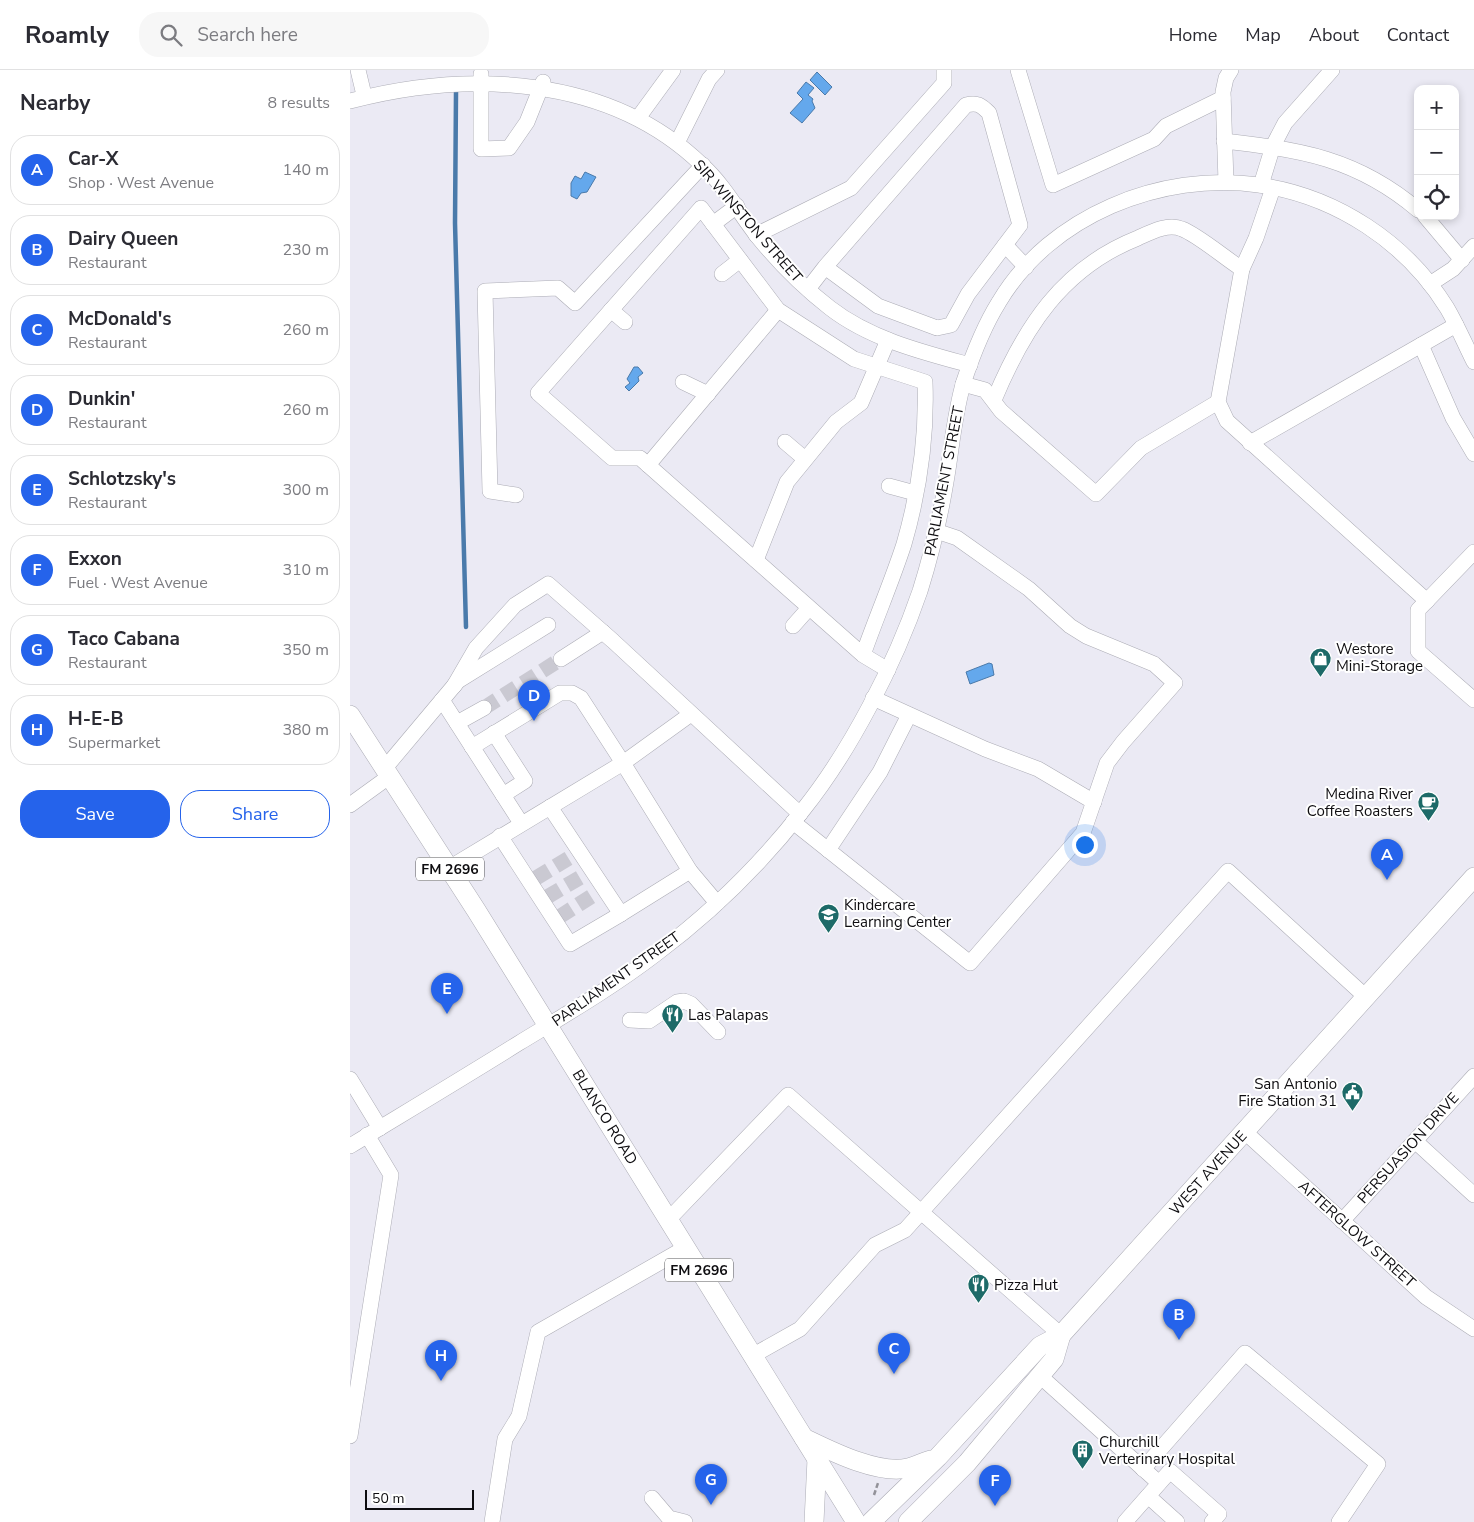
<!DOCTYPE html>
<html lang="en">
<head>
<meta charset="utf-8">
<style>
	:root { --surface:#fff; --page:#f7f7f7; --text:#2b2b33; --muted:#7c7c81; --line:#e1e1e2; --accent:#2563eb }
	body { margin:0; font-family:"Nunito Sans",sans-serif; background:var(--page); color:var(--text) }
	.controls { position:absolute; right:15px; top:15px; display:grid; overflow:hidden; border-radius:10px; box-shadow:0 2px 8px #0003 }
	.controls button { width:45px; height:45px; display:grid; place-items:center; padding:0; border:0; border-bottom:1px solid var(--line); background:var(--surface); color:var(--text); font:25px sans-serif }
	.scale { position:absolute; left:15px; bottom:12px; width:109px; box-sizing:border-box; padding-left:5px; border:2px solid #0e0d10; border-top:0; font-size:14px; line-height:18px; white-space:nowrap; color:#0e0d10; -webkit-text-stroke:4px #fff; paint-order:stroke }
	.you { position:absolute; left:734px; top:774px; width:18px; height:18px; margin:-12px; border:4px solid #fff; border-radius:50%; background:#1a73e8; box-shadow:0 0 0 8px #1a73e833 }
	.badge { display:grid; place-items:center; width:32px; height:32px; border-radius:50%; background:var(--accent); color:#fff; font-size:16px; font-weight:700 }
	.pin { position:absolute; translate:-50% -41px; filter:drop-shadow(0 1px 2px #0008) }
	.pin::after { content:''; position:absolute; top:26px; width:18px; height:15px; background:inherit; clip-path:polygon(0 0,100% 0,50% 100%) }
	.list { margin:0; padding:0; list-style:none }
	h2 { display:flex; justify-content:space-between; align-items:center; height:65px; margin:0; padding:0 20px; font-size:21px }
	h2 small { font-size:16px; font-weight:400; color:var(--muted) }
	.list li { display:grid; grid-template-columns:32px 1fr auto; gap:15px; align-items:center; box-sizing:border-box; height:70px; margin:0 10px 10px; padding:0 10px; border:1px solid var(--line); border-radius:20px }
	.list b { display:block; font-size:19px; white-space:nowrap }
	.list p { margin:0; font-size:16px; white-space:nowrap; color:var(--muted) }
	.list em { font-size:16px; font-style:normal; color:var(--muted) }
	.actions { display:flex; gap:10px; padding:15px 20px }
	.actions a { flex:1; padding:11px 0; border:1px solid var(--accent); border-radius:20px; text-align:center; font-size:18px; color:var(--accent) }
	.actions .main { background:var(--accent); color:#fff }
	.icon { flex:none; width:28px; height:28px; fill:none; stroke:currentColor; stroke-width:2; stroke-linecap:round; stroke-linejoin:round }
	.map { position:relative; flex:none; width:1124px; height:1452px; overflow:hidden }
	header { display:flex; align-items:center; gap:30px; box-sizing:border-box; height:70px; padding:0 25px; background:var(--surface); border-bottom:1px solid var(--line) }
	header strong { font-size:24px }
	nav { display:flex; gap:28px; margin-inline-start:auto; font-size:18px }
	.search { width:350px; height:45px; background:var(--page); display:flex; align-items:center; gap:12px; box-sizing:border-box; padding:0 18px; border-radius:20px; color:var(--muted); font-size:19px }
	main { display:flex }
	aside { flex:1; background:var(--surface) }
	.map>svg:first-child { display:block }
	.water { fill:#64a8ec; stroke:#4a7aaa }
	.lines { fill:none; stroke-linecap:round; stroke-linejoin:round }
	.stream { stroke:#4a7aaa; stroke-width:4.5 }
	.minor-tunnel { stroke:#cac9d2; stroke-width:15; stroke-dasharray:15 8; stroke-linecap:butt }
	.minor-casing { stroke:#acacb5; stroke-width:16 }
	.major-casing { stroke:#acacb5; stroke-width:20 }
	.path { stroke:#939299; stroke-width:2.5; stroke-dasharray:5 2.5; stroke-linecap:butt }
	.minor { stroke:#fff; stroke-width:15 }
	.major { stroke:#fff; stroke-width:19 }
	.labels { text-anchor:middle; dominant-baseline:central; stroke-width:4; stroke-linejoin:round; paint-order:stroke }
	.shield { fill:#fff; stroke:#565658; stroke-width:1 }
	.shield-label { font-size:14px; font-weight:bold; fill:#0e0d10 }
	.street-label { font-size:15px; fill:#0e0d10; stroke:#fff }
	.poi-label { font-size:15px; fill:#0e0d10; stroke:#fff; text-anchor:start }
</style>
</head>
<body>
<header>
<strong>Roamly</strong>
<div class="search"><svg class="icon" aria-label="search" viewBox="0 0 24 24"><circle cx="10" cy="10" r="6"/><path d="M15 15l6 6"/></svg>Search here</div>
<nav><a>Home</a><a>Map</a><a>About</a><a>Contact</a></nav>
</header>
<main>
<aside>
<h2>Nearby<small>8 results</small></h2>
<ul class="list">
<li><span class="badge">A</span><div><b>Car-X</b><p>Shop · West Avenue</p></div><em>140 m</em></li>
<li><span class="badge">B</span><div><b>Dairy Queen</b><p>Restaurant</p></div><em>230 m</em></li>
<li><span class="badge">C</span><div><b>McDonald's</b><p>Restaurant</p></div><em>260 m</em></li>
<li><span class="badge">D</span><div><b>Dunkin'</b><p>Restaurant</p></div><em>260 m</em></li>
<li><span class="badge">E</span><div><b>Schlotzsky's</b><p>Restaurant</p></div><em>300 m</em></li>
<li><span class="badge">F</span><div><b>Exxon</b><p>Fuel · West Avenue</p></div><em>310 m</em></li>
<li><span class="badge">G</span><div><b>Taco Cabana</b><p>Restaurant</p></div><em>350 m</em></li>
<li><span class="badge">H</span><div><b>H-E-B</b><p>Supermarket</p></div><em>380 m</em></li>
</ul>
<div class="actions"><a class="main">Save</a><a>Share</a></div>
</aside>
<div class="map">
<svg width="1124" height="1452" viewBox="0 0 1124 1452">
	<rect width="100%" height="100%" fill="#ebeaf4"/>
	<!-- water -->
	<g class="water">
		<polygon points="467,2 482,17 475,25 460,10"/>
		<polygon points="456,12 464,18 458,25 463,29 462,31 465,38 452,53 440,43 453,29 447,23"/>
		<polygon points="235,102 246,107 237,122 231,123 227,129 221,126 221,113 225,106 231,109"/>
		<polygon points="284,297 288,297 293,303 288,307 289,311 279,321 275,317 280,313 277,309"/>
		<polygon points="639,593 642,594 644,605 620,614 616,602"/>
	</g>
	<g class="lines">
		<!-- stream -->
		<polyline class="stream" points="106,22 105,153 116,557"/>
		<!-- minor-tunnel -->
		<g class="minor-tunnel">
			<polyline points="134,638 211,589"/>
			<polyline points="186,808 219,788"/>
			<polyline points="197,827 231,807"/>
			<polyline points="209,847 242,826"/>
		</g>
		<defs>
			<g id="minor">
				<polyline points="8,0 14,25"/>
				<polyline points="668,0 703,115 804,69 816,56 873,28"/>
				<polyline points="131,4 131,79 159,78 177,52 193,12"/>
				<path d="M0,31C118,0 259,5 352,95C375,116 389,143 408,167C429,193 453,217 480,238C520,269 572,282 620,295"/>
				<polyline points="288,48 323,0"/>
				<path d="M874,71C950,79 1008,89 1068,140"/>
				<polyline points="327,73 359,9 367,0"/>
				<polyline points="876,112 873,22 876,8 881,0"/>
				<polyline points="911,115 923,76 935,53 982,0"/>
				<polyline points="923,118 906,168 892,199 868,332 877,351 1077,531"/>
				<polyline points="1075,146 1112,190"/>
				<polyline points="363,154 387,136"/>
				<polyline points="406,165 501,118 594,13 594,0"/>
				<polyline points="655,175 676,197"/>
				<polyline points="372,204 390,190"/>
				<polyline points="1080,214 1103,199 1124,176"/>
				<path d="M458,219L475,197L616,35C627,32 631,35 639,43L670,155L618,224L601,255L587,258L528,236L475,197"/>
				<polyline points="261,240 275,252"/>
				<polyline points="1071,275 1103,348 1124,384"/>
				<polyline points="333,312 358,324"/>
				<polyline points="613,314 635,320 651,341 746,424 791,378 868,332"/>
				<path d="M644,330C674,258 712,198 788,168C801,162 818,153 832,159C848,165 876,189 892,199"/>
				<polyline points="435,372 455,389"/>
				<polyline points="900,373 1106,255"/>
				<polyline points="298,395 428,240"/>
				<polyline points="539,416 565,423"/>
				<polyline points="166,425 140,421 135,221 208,218 225,233 353,95"/>
				<polyline points="1124,482 1068,540 1068,581 1124,630"/>
				<polyline points="406,490 437,412 486,352 511,333 538,270"/>
				<polyline points="443,556 459,538"/>
				<path d="M513,585C526,548 542,511 554,474C569,422 577,366 575,312L504,289L428,240L351,138L188,323L262,388H290L513,585L538,600"/>
				<polyline points="211,589 253,562"/>
				<polyline points="104,616 126,578 165,535 198,514 263,571 450,744"/>
				<polyline points="523,628 635,679 688,699 744,732"/>
				<polyline points="92,630 171,753"/>
				<polyline points="107,653 134,638"/>
				<polyline points="144,663 175,711 153,725"/>
				<polyline points="122,677 210,623 222,623 231,628 273,693 341,644"/>
				<polyline points="35,698 108,611 198,555"/>
				<polyline points="0,735 40,706"/>
				<polyline points="200,737 271,844 340,801"/>
				<polyline points="443,752 620,893 733,763 757,693 773,672 825,613 804,594 736,566 720,556 679,519 607,468 586,461"/>
				<polyline points="150,766 220,874 271,844"/>
				<polyline points="478,780 530,702 559,645"/>
				<polyline points="99,798 273,693 340,801 367,833"/>
				<polyline points="280,950 299,951 327,932 334,931 341,934 368,962"/>
				<polyline points="0,1009 30,1058"/>
				<polyline points="895,1062 1076,1227 1124,1259"/>
				<polyline points="1065,1071 1124,1125"/>
				<path d="M0,1076C56,1042 113,1008 169,973C215,945 263,917 306,884C361,843 411,794 453,740C501,680 545,594 570,521C581,486 590,448 596,412C602,378 604,344 614,311C623,284 634,256 649,232C700,146 811,101 909,115C986,126 1056,172 1097,238C1107,255 1115,274 1124,292"/>
				<polyline points="318,1150 438,1025 711,1265"/>
				<polyline points="992,1151 1124,1006"/>
				<polyline points="402,1286 450,1259 525,1175 555,1160 878,801 1016,927"/>
				<polyline points="690,1306 809,1413"/>
				<polyline points="0,1366 41,1105 17,1065"/>
				<polyline points="793,1399 895,1283 1028,1394 989,1452"/>
				<polyline points="798,1426 827,1452"/>
				<polyline points="302,1428 319,1448 335,1452"/>
				<polyline points="142,1452 155,1369 169,1346 188,1262 335,1178"/>
				<polyline points="775,1452 820,1401 869,1444 862,1452"/>
			</g>
			<g id="major">
				<polyline points="0,645 126,840 506,1452"/>
				<path d="M454,1368C481,1381 528,1405 558,1398C566,1396 573,1392 581,1390"/>
				<polyline points="464,1452 467,1389"/>
				<polyline points="521,1452 588,1387 690,1276 711,1265 1124,807"/>
				<polyline points="558,1452 617,1393 704,1289 711,1265"/>
			</g>
		</defs>
		<!-- minor casing -->
		<use href="#minor" class="minor-casing"/>
		<!-- major casing -->
		<use href="#major" class="major-casing"/>
		<!-- path -->
		<polyline class="path" points="524,1425 528,1413"/>
		<!-- minor -->
		<use href="#minor" class="minor"/>
		<!-- major -->
		<use href="#major" class="major"/>
	</g>
	<!-- icons -->
	<defs>
		<symbol id="shop-pin" viewBox="-11 -11 22 30"><path d="M0 17L-7.5 6A9.5 9.5 0 1 1 7.5 6Z" fill="#1d6a68" stroke="#fff"/><path d="M-5-2.5h2.3a2.7 3.5 0 0 1 5.4 0H5L5.5 6h-11ZM-1.5-2.5h3a1.5 2.3 0 0 0-3 0Z" fill="#fff"/></symbol>
		<symbol id="cafe-pin" viewBox="-11 -11 22 30"><path d="M0 17L-7.5 6A9.5 9.5 0 1 1 7.5 6Z" fill="#1d6a68" stroke="#fff"/><path d="M-5.5-4.5H6V0H3Q3 3.5 0 3.5H-2.5Q-5.5 3.5-5.5 0ZM3-3.2v2h1.7v-2ZM-6 4.5H4V6H-6Z" fill="#fff"/></symbol>
		<symbol id="school-pin" viewBox="-11 -11 22 30"><path d="M0 17L-7.5 6A9.5 9.5 0 1 1 7.5 6Z" fill="#1d6a68" stroke="#fff"/><path d="M0-5L7-2L0 1L-7-2ZM-4 1L0 2.5L4 1V4Q0 6-4 4Z" fill="#fff"/></symbol>
		<symbol id="restaurant-pin" viewBox="-11 -11 22 30"><path d="M0 17L-7.5 6A9.5 9.5 0 1 1 7.5 6Z" fill="#1d6a68" stroke="#fff"/><path d="M-5-6h1v4h1v-4h1v4h1v-4h1v5L-1.5 .5V6h-2V.5L-5-1ZM5-6V6H3V1.5H1.5Q1.5-4 5-6Z" fill="#fff"/></symbol>
		<symbol id="civic-pin" viewBox="-11 -11 22 30"><path d="M0 17L-7.5 6A9.5 9.5 0 1 1 7.5 6Z" fill="#1d6a68" stroke="#fff"/><path d="M-.6-6.5H3V-4.5H.6V-3L4-1V1h2V6H-6V1h2V-1L-.6-3ZM-1.2 2.5V6h2.4V2.5Z" fill="#fff"/></symbol>
		<symbol id="building-pin" viewBox="-11 -11 22 30"><path d="M0 17L-7.5 6A9.5 9.5 0 1 1 7.5 6Z" fill="#1d6a68" stroke="#fff"/><path d="M-4-6H4V6H1V3H-1V6H-4ZM-2.5-4.3h1.7v1.8h-1.7ZM.8-4.3h1.7v1.8H.8ZM-2.5-1h1.7V.8h-1.7ZM.8-1h1.7V.8H.8Z" fill="#fff"/></symbol>
	</defs>
	<g fill-rule="evenodd">
		<use href="#shop-pin" x="958" y="576" width="25" height="34"/>
		<use href="#cafe-pin" x="1066" y="720" width="25" height="34"/>
		<use href="#school-pin" x="466" y="832" width="25" height="34"/>
		<use href="#restaurant-pin" x="310" y="932" width="25" height="34"/>
		<use href="#civic-pin" x="990" y="1010" width="25" height="34"/>
		<use href="#restaurant-pin" x="616" y="1202" width="25" height="34"/>
		<use href="#building-pin" x="720" y="1368" width="25" height="34"/>
	</g>
	<g class="labels">
		<!-- shield labels -->
		<g class="shield">
			<rect x="66" y="787.5" width="68" height="23" rx="4"/>
			<rect x="315" y="1188.5" width="68" height="23" rx="4"/>
		</g>
		<g class="shield-label">
			<text x="100" y="799">FM 2696</text>
			<text x="349" y="1200">FM 2696</text>
		</g>
		<!-- street labels -->
		<g class="street-label">
			<text transform="translate(398 151) rotate(49)">SIR WINSTON STREET</text>
			<text transform="translate(594 411) rotate(-79)">PARLIAMENT STREET</text>
			<text transform="translate(266 909) rotate(-35)">PARLIAMENT STREET</text>
			<text transform="translate(255 1047) rotate(58)">BLANCO ROAD</text>
			<text transform="translate(1058 1078) rotate(-48)">PERSUASION DRIVE</text>
			<text transform="translate(858 1103) rotate(-48)">WEST AVENUE</text>
			<text transform="translate(1007 1164) rotate(42)">AFTERGLOW STREET</text>
		</g>
		<!-- poi labels -->
		<g class="poi-label">
			<text x="986" y="579">Westore<tspan x="986" dy="17">Mini-Storage</tspan></text>
			<text x="1063" y="724" text-anchor="end">Medina River<tspan x="1063" dy="17">Coffee Roasters</tspan></text>
			<text x="494" y="835">Kindercare<tspan x="494" dy="17">Learning Center</tspan></text>
			<text x="338" y="945">Las Palapas</text>
			<text x="987" y="1014" text-anchor="end">San Antonio<tspan x="987" dy="17">Fire Station 31</tspan></text>
			<text x="644" y="1215">Pizza Hut</text>
			<text x="749" y="1372">Churchill<tspan x="749" dy="17">Verterinary Hospital</tspan></text>
		</g>
	</g>
</svg>
<div class="controls">
<button>+</button>
<button>−</button>
<button><svg class="icon" aria-label="locate" viewBox="0 0 24 24"><circle cx="12" cy="12" r="6"/><path d="M12 2v4M12 18v4M2 12h4M18 12h4"/></svg></button>
</div>
<div class="scale">50 m</div>
<div class="you"></div>
<div class="pin badge" style="left:1037px;top:810px">A</div>
<div class="pin badge" style="left:829px;top:1270px">B</div>
<div class="pin badge" style="left:544px;top:1304px">C</div>
<div class="pin badge" style="left:184px;top:651px">D</div>
<div class="pin badge" style="left:97px;top:944px">E</div>
<div class="pin badge" style="left:645px;top:1436px">F</div>
<div class="pin badge" style="left:361px;top:1435px">G</div>
<div class="pin badge" style="left:91px;top:1311px">H</div>
</div>
</main>
</body>
</html>
